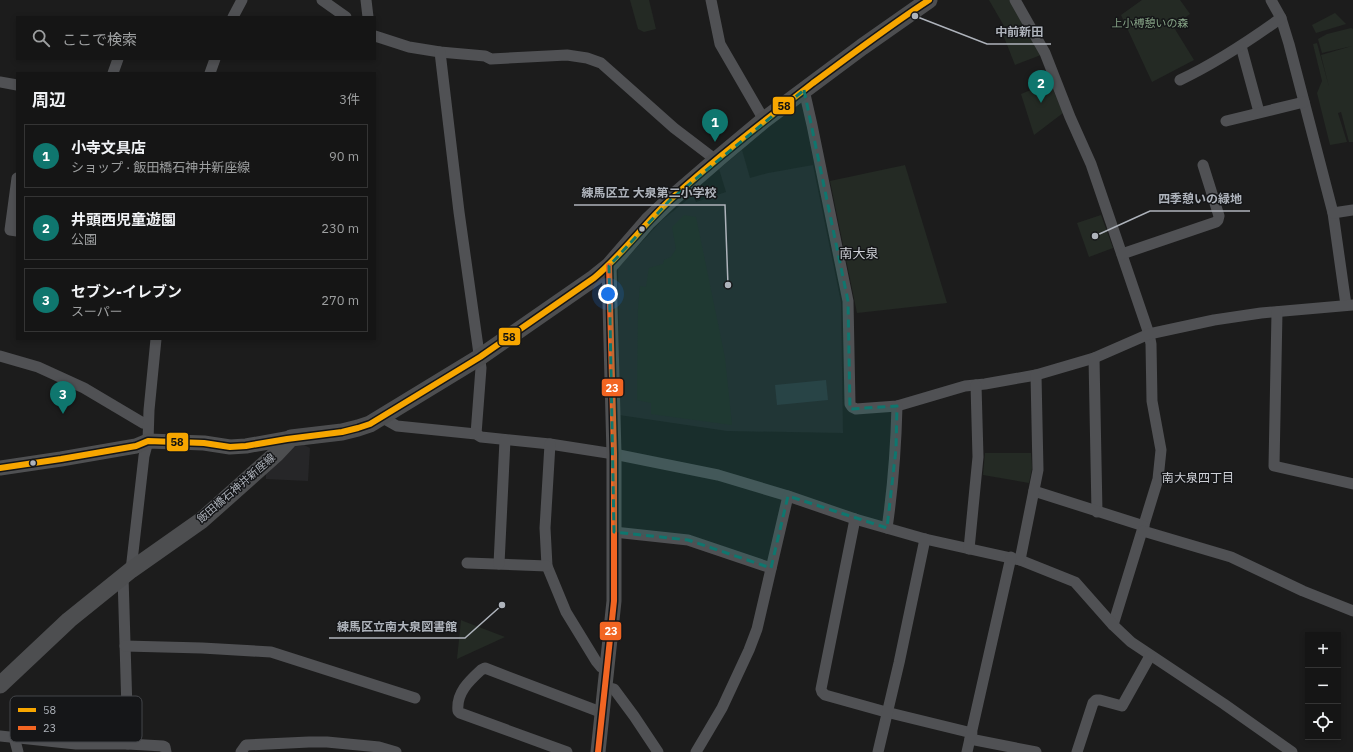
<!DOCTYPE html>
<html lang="ja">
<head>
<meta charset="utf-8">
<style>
	:root { --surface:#151515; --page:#222; --text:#f1f3f6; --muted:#9d9fa0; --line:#343434; --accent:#0f766e }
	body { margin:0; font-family:"IBM Plex Sans","Noto Sans JP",sans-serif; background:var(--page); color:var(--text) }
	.controls { position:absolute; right:12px; bottom:12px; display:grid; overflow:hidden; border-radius:0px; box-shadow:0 2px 6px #0003 }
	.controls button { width:36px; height:36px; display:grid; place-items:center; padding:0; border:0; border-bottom:1px solid var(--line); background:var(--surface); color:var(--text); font:20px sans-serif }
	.you { position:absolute; left:608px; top:294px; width:14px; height:14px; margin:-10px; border:3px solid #fff; border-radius:50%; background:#1a73e8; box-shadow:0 0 0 6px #1a73e833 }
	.badge { display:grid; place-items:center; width:26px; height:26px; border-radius:50%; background:var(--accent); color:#fff; font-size:13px; font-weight:700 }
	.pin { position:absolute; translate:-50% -33px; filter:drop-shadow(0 1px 2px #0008) }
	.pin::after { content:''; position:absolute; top:21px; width:14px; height:12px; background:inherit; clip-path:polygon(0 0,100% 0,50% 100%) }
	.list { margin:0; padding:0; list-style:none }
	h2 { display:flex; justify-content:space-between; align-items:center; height:52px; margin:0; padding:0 16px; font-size:17px }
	h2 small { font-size:13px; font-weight:400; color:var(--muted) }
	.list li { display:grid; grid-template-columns:26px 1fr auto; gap:12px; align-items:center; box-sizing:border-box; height:64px; margin:0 8px 8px; padding:0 8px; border:1px solid var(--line); border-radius:0px }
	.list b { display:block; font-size:15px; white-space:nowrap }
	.list p { margin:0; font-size:13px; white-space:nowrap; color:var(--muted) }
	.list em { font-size:13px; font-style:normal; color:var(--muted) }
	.icon { flex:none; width:22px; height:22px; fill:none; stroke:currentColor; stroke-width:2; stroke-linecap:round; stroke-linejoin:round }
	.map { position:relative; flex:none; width:1353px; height:752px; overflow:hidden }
	.search { position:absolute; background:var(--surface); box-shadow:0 2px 6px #0003; left:16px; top:16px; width:360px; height:44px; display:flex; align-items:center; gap:10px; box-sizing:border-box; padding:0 14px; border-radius:0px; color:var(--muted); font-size:15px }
	.panel { position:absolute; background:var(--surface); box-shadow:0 2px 6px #0003; left:16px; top:72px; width:360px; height:268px; border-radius:0px }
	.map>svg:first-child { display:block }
	.built { fill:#262628 }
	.green { fill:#242a24 }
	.water { fill:#2f373d }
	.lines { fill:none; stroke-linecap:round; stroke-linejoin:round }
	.street { stroke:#505154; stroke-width:11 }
	.secondary { stroke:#4f5052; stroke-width:15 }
	.primary { stroke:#4d4e50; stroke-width:17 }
	.bus-1-casing { stroke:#151618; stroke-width:9 }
	.bus-2-casing { stroke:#151618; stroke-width:9 }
	.bus-1 { stroke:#f7a600; stroke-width:6 }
	.bus-2 { stroke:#f26522; stroke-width:6 }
	.marked { fill:#0f766e; fill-opacity:0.2; stroke:#0f766e; stroke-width:3; stroke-dasharray:8 5; stroke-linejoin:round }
	.bus-dot { fill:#aeb3bb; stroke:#151618; stroke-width:1.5 }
	.labels { text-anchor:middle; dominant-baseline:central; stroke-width:3; stroke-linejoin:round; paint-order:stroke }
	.park-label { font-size:11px; fill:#87a487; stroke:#151618 }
	.street-label { font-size:11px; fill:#aeb3bb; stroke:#151618 }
	.neighbourhood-label { font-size:12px; fill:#cfd1d7; stroke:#151618 }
	.quarter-label { font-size:13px; fill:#cfd1d7; stroke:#151618 }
	.key { fill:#151618; stroke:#434549; stroke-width:1 }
	.key-label { font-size:11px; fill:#aeb3bb }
	.leader { fill:none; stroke:#aeb3bb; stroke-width:1.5 }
	.callout-dot { fill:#aeb3bb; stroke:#151618; stroke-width:1.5 }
	.callout-label { font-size:12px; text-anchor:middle; font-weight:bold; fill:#aeb3bb; stroke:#151618; stroke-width:3; stroke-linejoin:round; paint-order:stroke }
	.line-badge { stroke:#151618; stroke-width:1.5 }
	.badge-label { font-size:11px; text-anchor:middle; font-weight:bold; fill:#fff }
	.pale-badge-label { font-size:11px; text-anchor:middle; font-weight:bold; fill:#111 }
</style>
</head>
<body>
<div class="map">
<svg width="1353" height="752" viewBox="0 0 1353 752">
	<rect width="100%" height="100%" fill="#1c1c1c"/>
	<!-- built -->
	<g class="built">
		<polygon points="742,150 750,178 768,173 813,165 841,302 843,433 727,431 619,415 618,268 661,221 693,195 696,202 726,192 719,169"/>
		<polygon points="304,445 310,448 308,481 266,479 266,469 291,447"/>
	</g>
	<!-- green -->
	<g class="green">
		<polygon points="630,0 649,0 656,29 644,32 638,29"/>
		<polygon points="989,0 1010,0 1041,55 1015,65 1000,27 1004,26"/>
		<polygon points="1142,0 1180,0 1190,14 1173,26 1194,60 1152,82 1121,15"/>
		<polygon points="1335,13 1346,24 1316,33 1312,25"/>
		<polygon points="1351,28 1353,29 1353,142 1349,142 1341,112 1338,113 1347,142 1330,145 1317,93 1322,81 1313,44 1317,43 1329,87 1321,55 1352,46 1322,53 1318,39 1327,34"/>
		<polygon points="1050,82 1063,113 1034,135 1021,94"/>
		<polygon points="905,165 947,303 857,313 830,181"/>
		<polygon points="684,215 696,217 725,358 732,425 651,414 651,403 637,400 638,309 640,286 646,287 649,268 663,264 664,260 671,257 676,249 672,227"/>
		<polygon points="1101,215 1113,248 1089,257 1077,223"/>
		<polygon points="985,453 1031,453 1032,468 1029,483 983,475"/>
		<polygon points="461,620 463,621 505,637 457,659"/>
	</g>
	<!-- water -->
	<polygon class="water" points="826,380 828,400 777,405 775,385"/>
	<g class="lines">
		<!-- street -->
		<g class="street">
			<polyline points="322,0 346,17"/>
			<polyline points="366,0 368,17"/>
			<polyline points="711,0 720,44 764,120"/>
			<polyline points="1015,0 1045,53 1070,117 1091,164 1149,334 1151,344 1152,401 1161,450 1158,479 1113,625"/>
			<polyline points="1271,0 1281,18 1289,44 1333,213 1346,305"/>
			<polyline points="233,17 242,0"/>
			<polyline points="375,36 409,47 440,52 485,56 491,59 567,55 587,58 601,63 674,128 716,160"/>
			<polyline points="1241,46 1259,112"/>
			<polyline points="440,52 459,212 481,368 476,434"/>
			<polyline points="113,73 118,59"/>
			<polyline points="210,73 215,59"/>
			<path d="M1180,80C1216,63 1249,41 1281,18"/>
			<polyline points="0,82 17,85"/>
			<polyline points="804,90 812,125 848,301 850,404 852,407 856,409 897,406 965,386 985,384 1036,375 1094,358 1149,334 1214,320 1261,313 1353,305"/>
			<polyline points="1226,121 1304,102"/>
			<polyline points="17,178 10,230 17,231"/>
			<polyline points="1333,213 1353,210"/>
			<polyline points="1122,254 1216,222 1218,220 1219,216 1203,165"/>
			<polyline points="1277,312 1274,466 1353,484"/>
			<polyline points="0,356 38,367 84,388 143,423 148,424"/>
			<polyline points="1094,358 1097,512"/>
			<polyline points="381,417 397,426 476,434 481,437 550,444 614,454 718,475 788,496 855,519 925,539 1020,560 1075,582 1113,625 1131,642 1224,704 1292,752"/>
			<polyline points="550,444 545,528 547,566 566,612 596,661 601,667 608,670"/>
			<polyline points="1034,491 1144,526"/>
			<polyline points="855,519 821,689 822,692 825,695 886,712 972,733"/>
			<path d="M887,528C893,487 896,447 897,406"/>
			<polyline points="1143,531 1231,557 1303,591 1353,611"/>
			<polyline points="614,532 688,540 771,568"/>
			<polyline points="969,549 978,457 976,385"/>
			<polyline points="1020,560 1038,470 1036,375"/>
			<polyline points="467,563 547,566"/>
			<polyline points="499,564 505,440"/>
			<polyline points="131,570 144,456 148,441 149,410 156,339"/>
			<polyline points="123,576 128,744"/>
			<polyline points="125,646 202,648 271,652 415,698"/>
			<polyline points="606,687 614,689 634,716 658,752"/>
			<polyline points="0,736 76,744 128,744 163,746 165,747 166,752"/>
			<polyline points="14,737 18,752"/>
			<polyline points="970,739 1036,752"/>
			<polyline points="241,752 246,745 309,742 327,742 379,747 396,752"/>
			<path d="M567,752L460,713L458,711C456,693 469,681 481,670L485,668L603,713"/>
			<polyline points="696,752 722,708 749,650 757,629 788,496"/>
			<polyline points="878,752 899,663 925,539"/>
			<polyline points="967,752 1011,557"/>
			<polyline points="1077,752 1093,703 1096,700 1100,700 1122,706 1150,656"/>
		</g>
		<!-- secondary -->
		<g class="secondary">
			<polyline points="0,468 61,459 136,446 148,441 204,443 230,447 246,446 291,438"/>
			<polyline points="598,752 614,601 614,454 609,266"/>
		</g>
		<!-- primary -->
		<polyline class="primary" points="0,685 69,620 131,570 202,520 276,454 291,438 342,432 358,428 370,424 480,357 594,278 609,266 648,221 670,200 721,156 764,120 862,47 929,0"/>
		<defs>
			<path id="bus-1" d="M0,468L61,459L136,446L148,441L204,443L230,447L246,446L287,439L342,432L358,428L370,424L480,357L594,278C622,255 643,225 670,200C715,159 764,121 813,83C851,55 889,26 929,0"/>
			<polyline id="bus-2" points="598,752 614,601 614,454 609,266"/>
		</defs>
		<!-- bus-1 casing -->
		<use href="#bus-1" class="bus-1-casing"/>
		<!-- bus-2 casing -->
		<use href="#bus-2" class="bus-2-casing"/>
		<!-- bus-1 -->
		<use href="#bus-1" class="bus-1"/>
		<!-- bus-2 -->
		<use href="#bus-2" class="bus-2"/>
	</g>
	<!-- marked area -->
	<path class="marked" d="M804,90L848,301L850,409L897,406L896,449L887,528L788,496L771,568L688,540L614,532L609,266L670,200Z"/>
	<!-- markers -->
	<g class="bus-dot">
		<circle cx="642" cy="229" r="3.5"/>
		<circle cx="33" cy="463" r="3.5"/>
	</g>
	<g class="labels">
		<!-- park labels -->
		<g class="park-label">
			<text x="1150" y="23">上小榑憩いの森</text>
		</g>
		<!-- street labels -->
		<g class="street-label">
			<text transform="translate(236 488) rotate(-41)">飯田橋石神井新座線</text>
		</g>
		<!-- neighbourhood labels -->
		<g class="neighbourhood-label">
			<text x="1198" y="477">南大泉四丁目</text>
		</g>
		<!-- quarter labels -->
		<g class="quarter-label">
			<text x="859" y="253">南大泉</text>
		</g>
	</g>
	<!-- legend -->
	<rect x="10" y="696" width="132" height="46" rx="6" class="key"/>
	<rect x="18" y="708" width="18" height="4" fill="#f7a600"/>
	<rect x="18" y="726" width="18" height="4" fill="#f26522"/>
	<g class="key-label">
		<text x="43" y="714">58</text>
		<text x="43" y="732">23</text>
	</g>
	<!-- callouts -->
	<path class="leader" d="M915 16L987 44H1051M728 285L725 205H574M1095 236L1150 211H1250M502 605L465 638H329"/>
	<g class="callout-dot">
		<circle cx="915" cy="16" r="4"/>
		<circle cx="728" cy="285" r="4"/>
		<circle cx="1095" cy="236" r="4"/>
		<circle cx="502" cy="605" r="4"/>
	</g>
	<g class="callout-label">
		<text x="1019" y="36">中前新田</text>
		<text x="649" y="197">練馬区立 大泉第二小学校</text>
		<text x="1200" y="203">四季憩いの緑地</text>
		<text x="397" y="631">練馬区立南大泉図書館</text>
	</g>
	<g class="line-badge">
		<rect x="772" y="96" width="23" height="19" rx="4" fill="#f7a600"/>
		<rect x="498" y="327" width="23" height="19" rx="4" fill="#f7a600"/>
		<rect x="601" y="378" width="23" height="19" rx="4" fill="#f26522"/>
		<rect x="166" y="432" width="23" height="20" rx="4" fill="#f7a600"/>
		<rect x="599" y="621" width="23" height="20" rx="4" fill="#f26522"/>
	</g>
	<g class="badge-label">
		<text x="612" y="392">23</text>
		<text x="611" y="635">23</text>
	</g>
	<g class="pale-badge-label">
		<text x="784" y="110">58</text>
		<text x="509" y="341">58</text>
		<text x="177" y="446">58</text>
	</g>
</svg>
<div class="controls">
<button>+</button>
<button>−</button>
<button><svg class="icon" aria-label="locate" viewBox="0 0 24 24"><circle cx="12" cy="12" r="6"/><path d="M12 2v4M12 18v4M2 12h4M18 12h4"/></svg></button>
</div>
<div class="you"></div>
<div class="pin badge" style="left:715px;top:142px">1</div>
<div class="pin badge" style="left:1041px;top:103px">2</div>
<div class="pin badge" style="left:63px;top:414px">3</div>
<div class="search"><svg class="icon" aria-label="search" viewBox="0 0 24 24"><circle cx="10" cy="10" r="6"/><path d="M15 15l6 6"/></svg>ここで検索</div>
<section class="panel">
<h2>周辺<small>3件</small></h2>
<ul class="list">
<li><span class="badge">1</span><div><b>小寺文具店</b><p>ショップ · 飯田橋石神井新座線</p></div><em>90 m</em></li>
<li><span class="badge">2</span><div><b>井頭西児童遊園</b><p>公園</p></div><em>230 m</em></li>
<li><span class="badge">3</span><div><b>セブン-イレブン</b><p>スーパー</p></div><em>270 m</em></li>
</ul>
</section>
</div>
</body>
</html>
